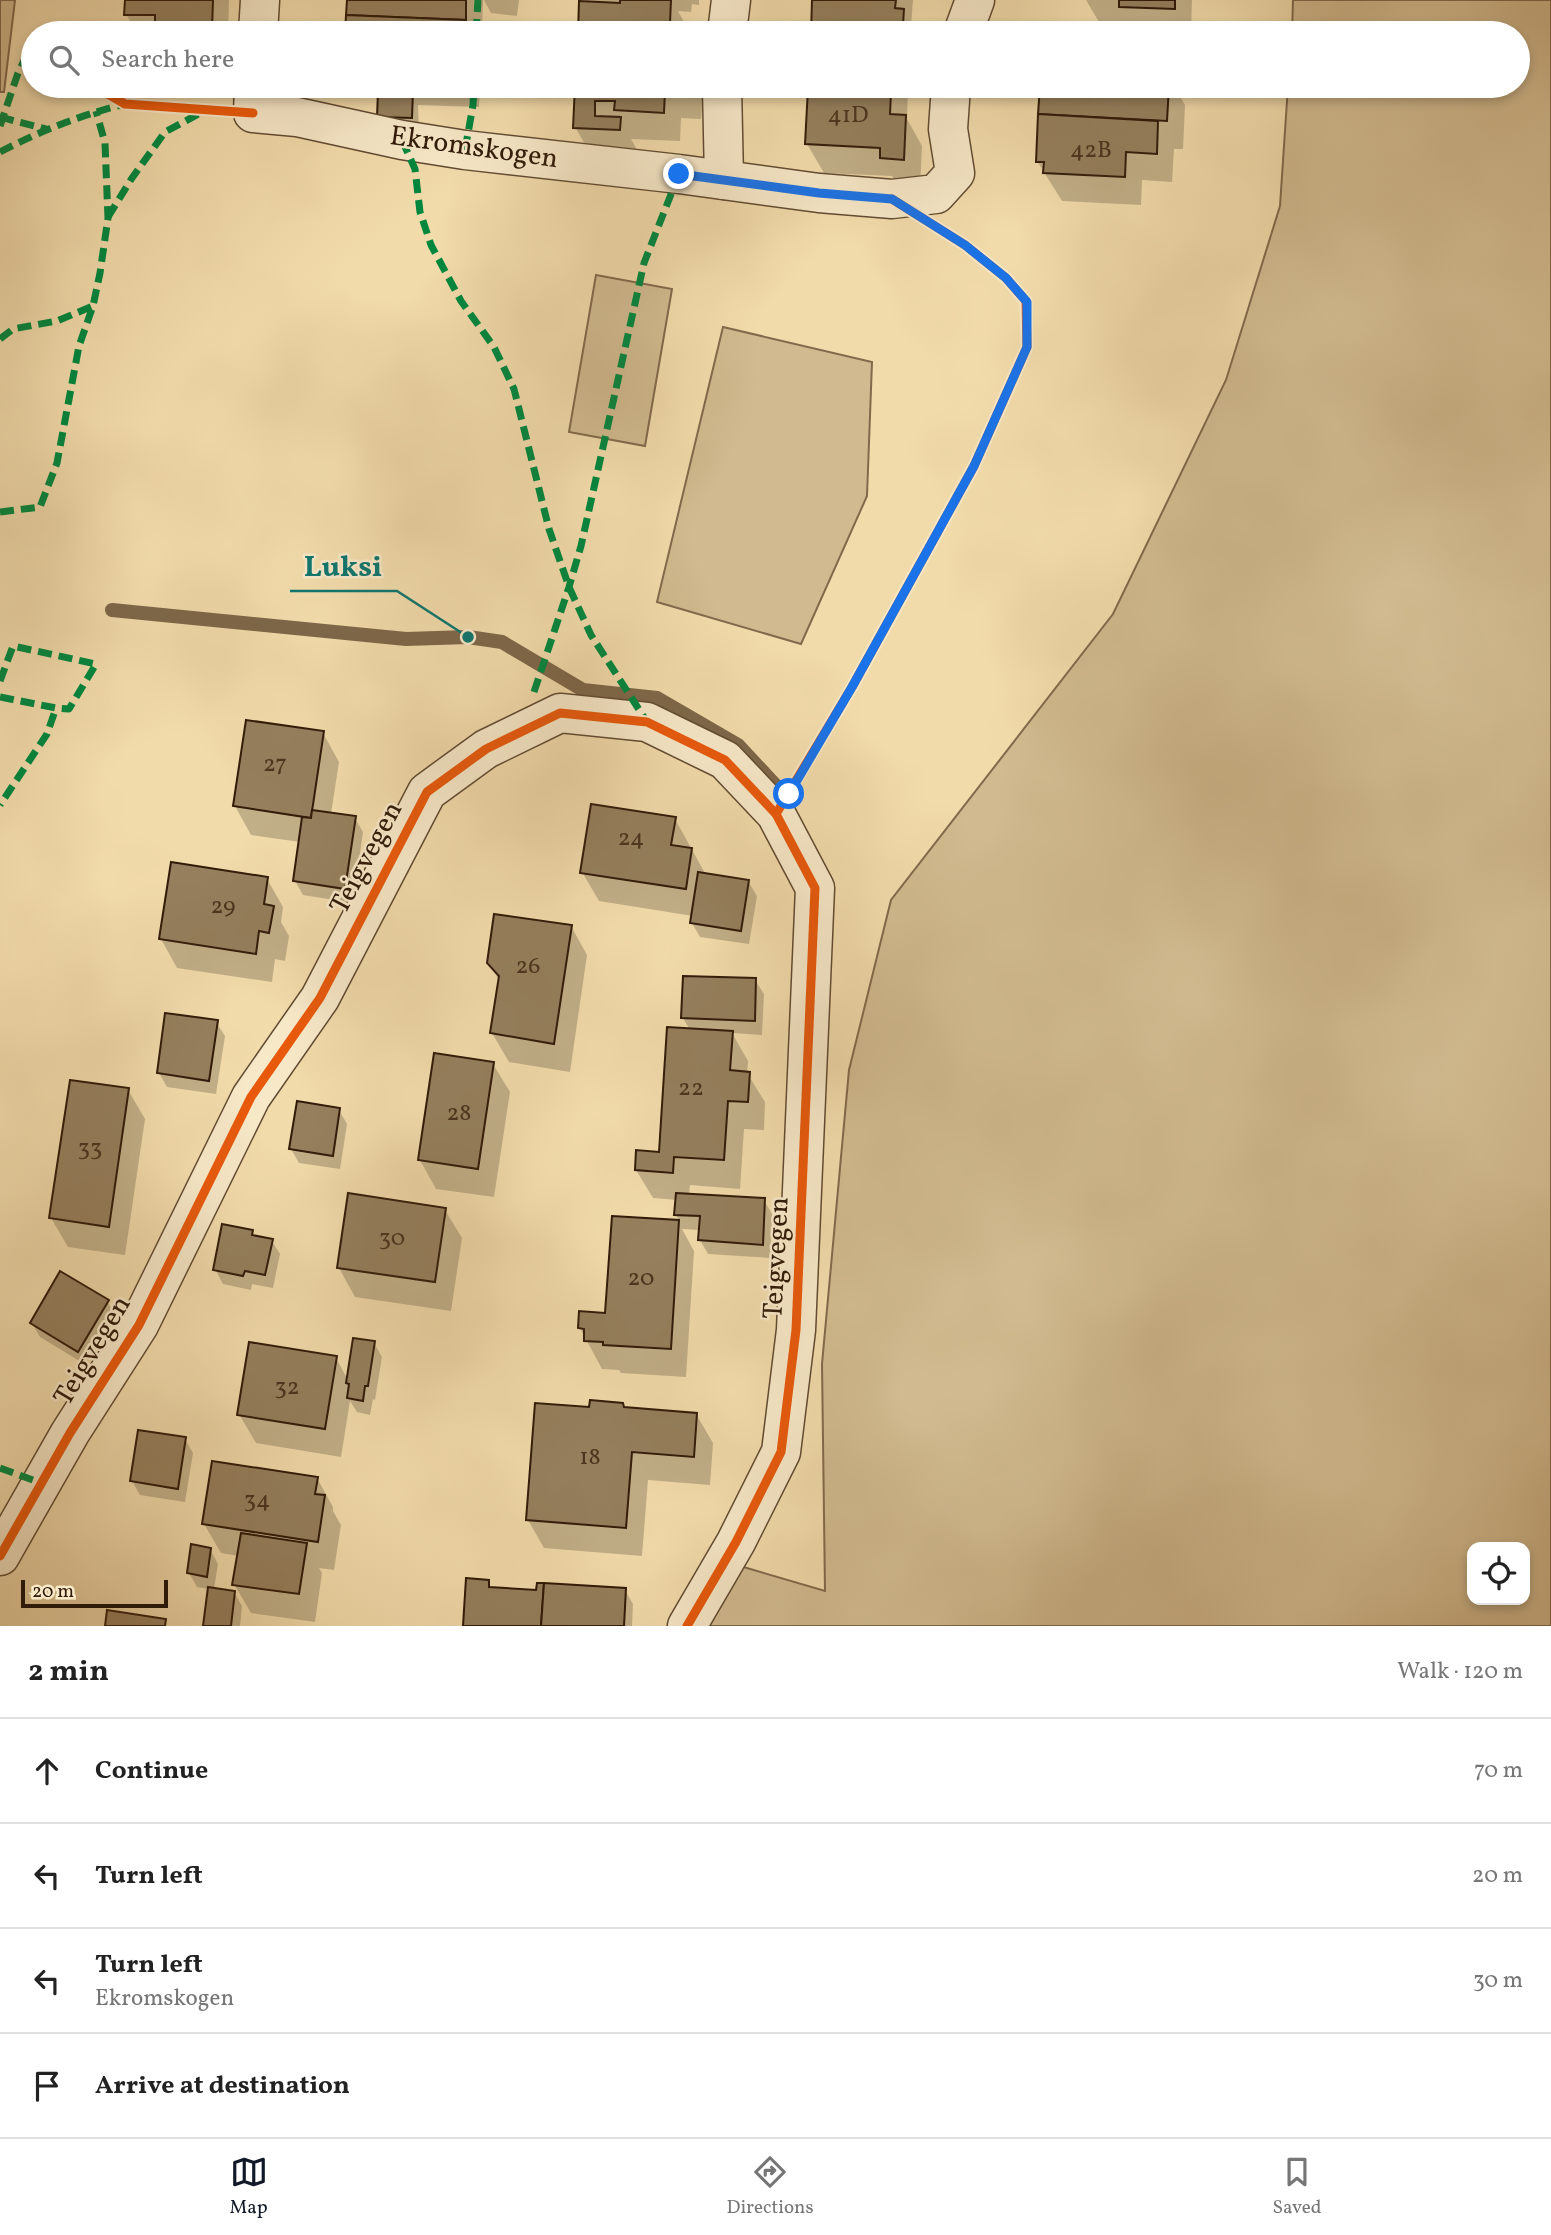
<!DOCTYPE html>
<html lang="en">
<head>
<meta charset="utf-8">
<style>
	:root { --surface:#fff; --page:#f6f6f6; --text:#222; --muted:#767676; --line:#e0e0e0; --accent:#111827 }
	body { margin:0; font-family:Vollkorn,serif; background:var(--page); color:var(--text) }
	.controls { position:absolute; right:21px; bottom:21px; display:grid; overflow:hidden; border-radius:14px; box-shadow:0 4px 10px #0003 }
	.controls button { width:63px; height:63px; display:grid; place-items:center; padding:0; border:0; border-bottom:2px solid var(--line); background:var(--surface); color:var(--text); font:35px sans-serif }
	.scale { position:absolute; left:21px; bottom:18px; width:147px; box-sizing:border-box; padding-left:7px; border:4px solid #311b09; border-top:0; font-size:19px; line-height:24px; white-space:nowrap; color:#311b09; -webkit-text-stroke:5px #f7e8c8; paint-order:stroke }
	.stop { position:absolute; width:21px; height:21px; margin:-16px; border:5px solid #1a73e8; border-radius:50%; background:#fff }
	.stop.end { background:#1a73e8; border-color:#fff; box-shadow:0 2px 7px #0008 }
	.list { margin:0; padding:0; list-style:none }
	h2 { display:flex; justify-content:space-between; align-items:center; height:91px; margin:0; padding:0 28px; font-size:30px }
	h2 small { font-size:23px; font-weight:400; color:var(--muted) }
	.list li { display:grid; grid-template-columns:46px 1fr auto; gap:21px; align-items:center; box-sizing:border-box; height:105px; padding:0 28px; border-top:2px solid var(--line) }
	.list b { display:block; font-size:26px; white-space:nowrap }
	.list p { margin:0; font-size:23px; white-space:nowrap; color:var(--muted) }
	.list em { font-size:23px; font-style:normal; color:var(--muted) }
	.icon { flex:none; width:38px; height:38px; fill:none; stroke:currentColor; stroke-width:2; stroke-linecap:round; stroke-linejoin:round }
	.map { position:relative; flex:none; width:1551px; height:1626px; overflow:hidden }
	.search { position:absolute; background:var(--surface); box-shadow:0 4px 10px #0003; left:21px; right:21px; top:21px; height:77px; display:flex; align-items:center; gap:18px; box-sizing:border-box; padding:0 24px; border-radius:38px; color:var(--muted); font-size:26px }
	.sheet { height:511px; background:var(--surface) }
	nav { display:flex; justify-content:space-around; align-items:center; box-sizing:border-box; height:98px; border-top:2px solid var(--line); background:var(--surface); font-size:19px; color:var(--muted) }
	nav a { display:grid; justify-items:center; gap:4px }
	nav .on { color:var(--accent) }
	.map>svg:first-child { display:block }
	.green { fill:#d1ba8f; stroke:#816a4c; stroke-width:2; fill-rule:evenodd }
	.shadow { fill:#0003 }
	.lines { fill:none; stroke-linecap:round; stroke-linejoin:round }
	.stream { stroke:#7d6749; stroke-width:14 }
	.building { fill:#957f5d; stroke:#311b09; stroke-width:2 }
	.street-casing { stroke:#614b32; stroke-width:41 }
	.street { stroke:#f7e8c8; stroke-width:38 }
	.quiet { stroke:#00873e; stroke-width:7; stroke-dasharray:14 7; stroke-linecap:butt }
	.cycleway-casing { stroke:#f7e8c8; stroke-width:13 }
	.cycleway { stroke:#e8590c; stroke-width:9 }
	.route { stroke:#1a73e8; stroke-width:9 }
	.labels { text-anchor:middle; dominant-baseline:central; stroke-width:5; stroke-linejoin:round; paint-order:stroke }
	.number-label { font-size:24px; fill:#4a341e }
	.street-label { font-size:28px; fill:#311b09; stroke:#f7e8c8 }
	.leader { fill:none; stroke:#0f766e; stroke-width:2.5 }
	.callout-dot { fill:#0f766e; stroke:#f7e8c8; stroke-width:2.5 }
	.callout-label { font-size:30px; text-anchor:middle; font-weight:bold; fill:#0f766e; stroke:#f7e8c8; stroke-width:5; stroke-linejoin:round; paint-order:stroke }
</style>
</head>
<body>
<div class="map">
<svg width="1551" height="1626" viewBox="0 0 1551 1626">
	<rect width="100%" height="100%" fill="#f2dbab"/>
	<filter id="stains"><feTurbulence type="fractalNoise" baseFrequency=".00286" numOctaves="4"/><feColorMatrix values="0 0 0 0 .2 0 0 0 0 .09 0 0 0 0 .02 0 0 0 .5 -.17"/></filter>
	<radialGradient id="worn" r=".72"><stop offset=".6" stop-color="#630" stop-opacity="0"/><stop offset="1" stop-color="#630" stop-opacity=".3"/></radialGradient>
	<!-- green -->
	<g class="green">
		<polygon points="0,0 15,0 4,92 0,92"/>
		<path d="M1293,0H1551V1626H703L740,1566L825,1591L822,1364L849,1070L891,900L1113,614L1226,380L1280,206L1288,86H1518V33H1292ZM1472,1547H1525V1600H1472Z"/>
		<polygon points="596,275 672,289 645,446 569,432"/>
		<polygon points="723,327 872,362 867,496 801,644 657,602"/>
	</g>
	<!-- shadow -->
	<g class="shadow">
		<polygon points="126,0 229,0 228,33 137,33 126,14"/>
		<polygon points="348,0 483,0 482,33 347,33"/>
		<polygon points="484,0 519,0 517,16 491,13"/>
		<polygon points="585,0 699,0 699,5 692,4 691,12 678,11 690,33 579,33 581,3 587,3"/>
		<polygon points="814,0 913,0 911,26 916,33 812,33"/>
		<polygon points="1086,0 1192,0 1191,33 1136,33 1130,23 1099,22"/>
		<polygon points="359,86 480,86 479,107 418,105 419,132 387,131 380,93 363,92"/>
		<polygon points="577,86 721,86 721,106 702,105 701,119 681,118 680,141 631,139 636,148 636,159 592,156 575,127"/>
		<polygon points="810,86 908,86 907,119 922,146 920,188 898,186 892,176 824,173 807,144"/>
		<polygon points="1041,86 1174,86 1185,105 1183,149 1174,149 1172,182 1142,180 1141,205 1062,201 1037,161"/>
		<polygon points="323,733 339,762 331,814 355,818 363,832 353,903 303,895 295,881 300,842 251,835 235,806"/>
		<polygon points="675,819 706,875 748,881 757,896 749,944 700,937 692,923 693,916 599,901 582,872"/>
		<polygon points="267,879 283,907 281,922 289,936 285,961 275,959 272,982 177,968 161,939"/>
		<polygon points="571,926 587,955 570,1072 509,1062 492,1033 500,982 489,963"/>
		<polygon points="755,980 764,994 762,1035 732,1033 748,1061 747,1073 765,1102 764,1130 744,1129 740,1189 690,1185 689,1195 764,1200 772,1214 770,1258 708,1254 700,1240 700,1230 682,1229 694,1251 686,1377 621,1373 619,1370 602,1369 580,1328 607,1315 613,1218 680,1222 676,1215 677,1200 653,1198 636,1170 661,1154 690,1030 683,1018"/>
		<polygon points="216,1022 225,1036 216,1094 167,1087 159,1073"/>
		<polygon points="493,1064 510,1092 494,1197 436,1189 420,1160"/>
		<polygon points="128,1090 145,1119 125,1255 68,1247 51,1218"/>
		<polygon points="339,1110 347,1124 340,1169 299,1163 291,1149"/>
		<polygon points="445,1210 462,1238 451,1311 355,1297 339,1268"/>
		<polygon points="252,1232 255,1237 271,1240 280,1254 273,1288 252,1284 251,1290 223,1284 215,1269"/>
		<polygon points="107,1301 115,1315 86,1365 40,1337 32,1323"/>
		<polygon points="374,1343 382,1357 375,1400 373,1399 370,1415 357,1412 350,1401 341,1457 256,1443 239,1414 336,1358 348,1380"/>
		<polygon points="623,1405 626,1409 696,1414 713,1443 710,1485 648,1480 642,1556 544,1548 528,1520 591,1409"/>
		<polygon points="185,1439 193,1453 185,1502 140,1495 132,1481"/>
		<polygon points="317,1478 333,1507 333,1511 341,1525 334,1570 319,1568 322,1573 315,1622 251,1613 234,1584 239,1556 221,1553 204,1524"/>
		<polygon points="210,1549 218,1564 214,1589 234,1592 242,1606 240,1626 204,1626 209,1589 197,1587 189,1573"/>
		<polygon points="488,1581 492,1589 538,1592 625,1590 633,1604 632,1626 465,1626"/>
	</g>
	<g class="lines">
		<!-- stream -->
		<polyline class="stream" points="112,610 406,639 468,637 502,642 583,690 657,698 738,745 779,789"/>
	</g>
	<!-- building -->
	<g class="building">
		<polygon points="125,0 213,0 212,29 163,27 163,24 155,24 155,15 124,15"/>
		<polygon points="347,0 466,0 466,20 346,15"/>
		<polygon points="620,0 671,0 670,23 686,23 686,33 578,33 579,1 620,3"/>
		<polygon points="812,0 896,0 895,8 904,9 903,25 894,25 894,33 811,33"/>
		<polygon points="1119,0 1175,0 1175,9 1119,7"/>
		<polygon points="346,15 466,20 465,33 345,33"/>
		<polygon points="575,86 686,86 685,91 665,90 664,113 614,110 615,101 595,101 595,116 621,117 620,130 573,128"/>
		<polygon points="808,86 891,86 891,92 808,88"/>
		<polygon points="1040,86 1169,86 1167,121 1038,114"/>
		<polygon points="808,88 891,92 890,114 906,115 904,160 880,158 880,148 805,144"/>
		<polygon points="378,91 413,91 412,118 377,117"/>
		<polygon points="1038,114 1158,121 1157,154 1126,152 1125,177 1043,173 1044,162 1036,162"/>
		<polygon points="246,720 324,731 311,818 233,806"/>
		<polygon points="591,804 676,817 671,845 692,848 686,889 580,873"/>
		<polygon points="312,810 356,816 345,889 293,881 302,817 311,818"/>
		<polygon points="171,862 268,877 264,904 274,906 269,933 259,931 256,954 159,939"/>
		<polygon points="698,872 749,880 741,931 690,923"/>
		<polygon points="494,914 572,925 554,1044 490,1033 499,976 487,963"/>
		<polygon points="683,976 756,978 755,1021 681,1018"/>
		<polygon points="165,1013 218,1020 209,1081 157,1073"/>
		<polygon points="667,1027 733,1031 730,1070 750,1072 748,1102 728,1101 724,1160 674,1157 673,1173 635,1170 636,1150 659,1152"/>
		<polygon points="434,1053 494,1062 478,1169 418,1160"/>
		<polygon points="70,1080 129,1088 109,1227 49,1218"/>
		<polygon points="297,1101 340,1108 333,1156 289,1149"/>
		<polygon points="348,1193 446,1208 435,1282 337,1268"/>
		<polygon points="676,1193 765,1198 763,1245 698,1240 700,1216 674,1215"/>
		<polygon points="612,1216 679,1220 671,1349 603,1345 603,1342 584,1341 584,1329 578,1328 579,1311 605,1313"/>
		<polygon points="222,1224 253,1230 252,1235 273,1239 265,1275 245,1271 243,1276 213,1270"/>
		<polygon points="60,1271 109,1300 78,1352 30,1323"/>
		<polygon points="353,1338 375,1341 368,1386 365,1386 363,1401 347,1398 349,1384 346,1383"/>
		<polygon points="249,1342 337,1356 325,1429 237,1415"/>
		<polygon points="590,1400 623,1403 624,1407 697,1413 694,1457 632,1452 626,1528 526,1520 535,1403 589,1407"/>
		<polygon points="138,1430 186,1437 178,1489 130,1481"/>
		<polygon points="212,1461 318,1477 315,1494 325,1495 318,1542 202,1524"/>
		<polygon points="241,1533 307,1543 299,1594 232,1585"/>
		<polygon points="191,1544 211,1548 207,1577 187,1573"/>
		<polygon points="466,1578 489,1580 489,1587 536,1590 537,1583 544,1583 541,1626 463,1626"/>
		<polygon points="544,1583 626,1588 624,1626 541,1626"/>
		<polygon points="208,1587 235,1591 231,1626 203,1626"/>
		<polygon points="107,1610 166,1619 165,1626 105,1626"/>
	</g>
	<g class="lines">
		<defs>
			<g id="street">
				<polyline points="258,33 260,0"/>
				<polyline points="727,33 731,0"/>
				<polyline points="963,33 975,0"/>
				<polyline points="254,86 253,113 297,117 402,140 465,150 679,174 819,193 892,199 936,194 955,173 948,129 951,86"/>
				<polyline points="722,86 724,180"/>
				<polyline points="0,1556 70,1433 139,1325 251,1097 320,998 427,792 486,749 560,713 647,722 725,760 776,814 815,888 796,1330 781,1452 736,1542 687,1626"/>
			</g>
		</defs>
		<!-- street casing -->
		<use href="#street" class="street-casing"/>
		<!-- street -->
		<use href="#street" class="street"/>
		<!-- quiet -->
		<g class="quiet">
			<polyline points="476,33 478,0"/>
			<polyline points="0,117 46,129"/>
			<polyline points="0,126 18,73 30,48 33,45"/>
			<polyline points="402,140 415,169 420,212 431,245 461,301 494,347 514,389 549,529 569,587 591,635 647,722"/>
			<polyline points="465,150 473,105 474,86"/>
			<path d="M0,152C40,131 81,115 125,104"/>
			<polyline points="108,217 132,178 165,132 204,111"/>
			<polyline points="0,339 13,329 57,321 93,306"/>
			<polyline points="0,512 40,507 57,463 79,346 93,306 100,273 108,218 105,143 96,111"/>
			<polyline points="0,681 13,646 96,664 69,709 56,708"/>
			<polyline points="534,692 569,587 581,546 644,263 679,174"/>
			<polyline points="0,697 56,708 47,734 0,805"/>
			<polyline points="0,1468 41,1483"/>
		</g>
		<defs>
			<g id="cycleway">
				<polyline points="94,86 125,104 253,113"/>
				<polyline points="776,814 852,687 974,466 1027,347 1026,301 1006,278 965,245 892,199"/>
				<polyline points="0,1556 70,1433 139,1325 251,1097 320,998 427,792 486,749 560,713 647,722 725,760 776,814 815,888 796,1330 781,1452 736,1542 687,1626"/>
			</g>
		</defs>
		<!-- cycleway casing -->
		<use href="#cycleway" class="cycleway-casing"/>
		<!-- cycleway -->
		<use href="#cycleway" class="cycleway"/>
	</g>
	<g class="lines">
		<!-- route -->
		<polyline class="route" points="679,174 819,193 892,199 965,245 1006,278 1027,302 1027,347 974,466 852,687 789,794"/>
	</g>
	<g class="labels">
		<!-- number labels -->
		<g class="number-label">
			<text x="848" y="116">41D</text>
			<text x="1091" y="151">42B</text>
			<text x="275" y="765">27</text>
			<text x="631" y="839">24</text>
			<text x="223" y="907">29</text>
			<text x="528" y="967">26</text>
			<text x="691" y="1089">22</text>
			<text x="459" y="1114">28</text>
			<text x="90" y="1149">33</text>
			<text x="392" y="1239">30</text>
			<text x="641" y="1279">20</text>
			<text x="287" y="1388">32</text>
			<text x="590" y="1458">18</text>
			<text x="257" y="1501">34</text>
		</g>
		<!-- street labels -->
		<g class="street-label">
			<text transform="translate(474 148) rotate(8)">Ekromskogen</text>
			<text transform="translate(367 858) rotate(-62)">Teigvegen</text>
			<text transform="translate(777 1258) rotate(-87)">Teigvegen</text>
			<text transform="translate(93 1351) rotate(-59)">Teigvegen</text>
		</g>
	</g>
	<!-- callouts -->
	<path class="leader" d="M468 637L397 591H290"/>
	<circle class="callout-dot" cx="468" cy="637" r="7"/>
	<g class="callout-label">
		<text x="343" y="576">Luksi</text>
	</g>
	<rect width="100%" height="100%" filter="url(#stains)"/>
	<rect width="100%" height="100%" fill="url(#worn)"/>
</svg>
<div class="controls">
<button><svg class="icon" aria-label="locate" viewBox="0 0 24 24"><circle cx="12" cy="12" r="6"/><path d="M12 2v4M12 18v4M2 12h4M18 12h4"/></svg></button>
</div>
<div class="scale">20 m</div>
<div class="stop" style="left:789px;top:794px"></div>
<div class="stop end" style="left:679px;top:174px"></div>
<div class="search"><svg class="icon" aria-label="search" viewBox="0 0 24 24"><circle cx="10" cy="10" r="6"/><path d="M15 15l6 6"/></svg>Search here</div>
</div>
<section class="sheet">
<h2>2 min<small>Walk · 120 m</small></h2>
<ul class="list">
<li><svg class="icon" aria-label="ahead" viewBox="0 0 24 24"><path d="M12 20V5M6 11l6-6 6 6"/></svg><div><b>Continue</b></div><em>70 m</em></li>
<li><svg class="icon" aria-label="left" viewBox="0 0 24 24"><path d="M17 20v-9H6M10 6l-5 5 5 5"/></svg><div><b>Turn left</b></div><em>20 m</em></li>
<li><svg class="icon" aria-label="left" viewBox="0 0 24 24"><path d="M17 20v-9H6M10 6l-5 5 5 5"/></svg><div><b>Turn left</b><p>Ekromskogen</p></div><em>30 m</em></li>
<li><svg class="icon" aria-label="arrive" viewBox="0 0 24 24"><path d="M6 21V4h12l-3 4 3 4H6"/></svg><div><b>Arrive at destination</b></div></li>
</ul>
</section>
<nav>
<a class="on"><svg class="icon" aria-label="map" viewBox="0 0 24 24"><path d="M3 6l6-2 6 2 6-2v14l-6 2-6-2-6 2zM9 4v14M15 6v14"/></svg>Map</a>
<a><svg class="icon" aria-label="directions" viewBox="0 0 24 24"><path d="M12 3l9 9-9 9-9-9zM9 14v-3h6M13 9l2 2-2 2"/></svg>Directions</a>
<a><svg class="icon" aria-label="saved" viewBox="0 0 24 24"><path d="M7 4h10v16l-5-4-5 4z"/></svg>Saved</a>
</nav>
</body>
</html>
